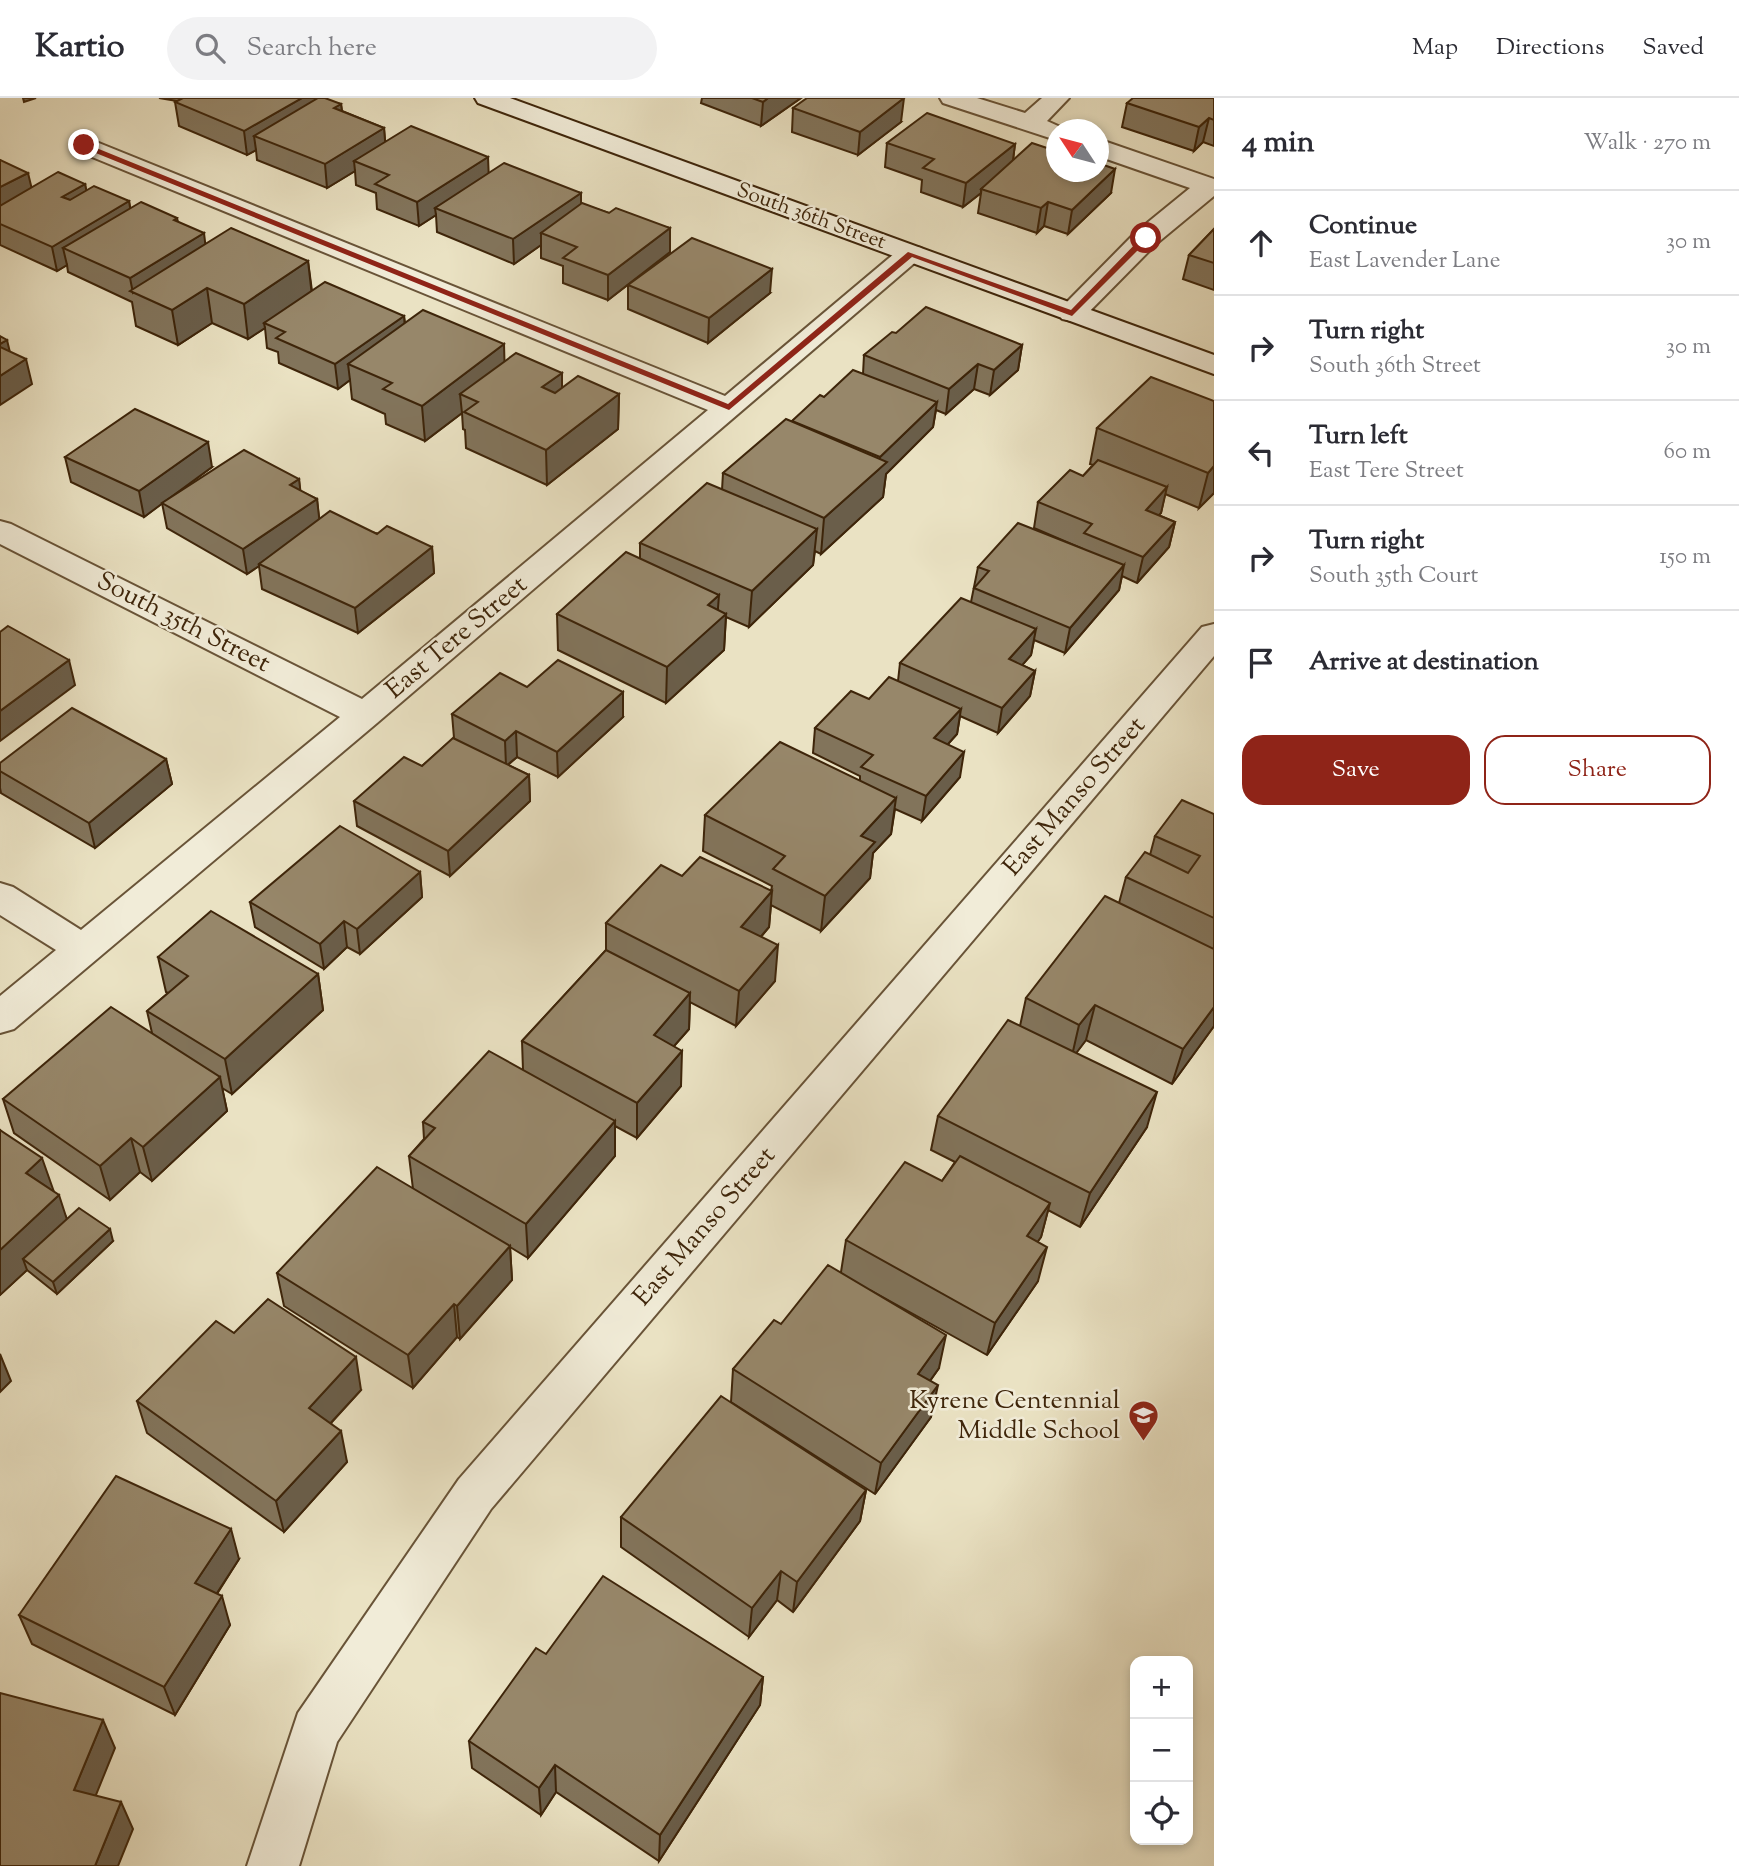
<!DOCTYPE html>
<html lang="en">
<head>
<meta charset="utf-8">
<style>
	:root { --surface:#fff; --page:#f2f2f3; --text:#2b2b33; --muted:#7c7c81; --line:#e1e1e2; --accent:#8f2418 }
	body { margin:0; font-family:"Sorts Mill Goudy",serif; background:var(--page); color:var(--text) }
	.controls { position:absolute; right:21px; bottom:21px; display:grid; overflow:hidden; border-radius:14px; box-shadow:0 4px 10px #0003 }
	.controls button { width:63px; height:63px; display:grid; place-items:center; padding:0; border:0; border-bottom:2px solid var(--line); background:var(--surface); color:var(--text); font:35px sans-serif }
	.compass { position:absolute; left:1046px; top:21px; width:63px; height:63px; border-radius:50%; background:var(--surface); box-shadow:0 4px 10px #0003; rotate:306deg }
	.stop { position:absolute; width:21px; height:21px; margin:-16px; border:5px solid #8f2418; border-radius:50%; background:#fff }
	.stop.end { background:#8f2418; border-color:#fff; box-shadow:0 2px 7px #0008 }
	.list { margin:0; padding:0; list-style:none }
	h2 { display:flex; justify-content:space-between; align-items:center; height:91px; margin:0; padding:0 28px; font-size:30px }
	h2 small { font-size:23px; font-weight:400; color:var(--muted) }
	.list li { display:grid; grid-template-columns:46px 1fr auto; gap:21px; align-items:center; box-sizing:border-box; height:105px; padding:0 28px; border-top:2px solid var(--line) }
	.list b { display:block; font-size:26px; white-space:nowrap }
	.list p { margin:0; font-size:23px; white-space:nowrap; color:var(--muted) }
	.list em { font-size:23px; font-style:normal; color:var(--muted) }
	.actions { display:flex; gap:14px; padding:21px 28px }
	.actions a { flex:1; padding:16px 0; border:2px solid var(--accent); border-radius:21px; text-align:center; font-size:24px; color:var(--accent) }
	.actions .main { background:var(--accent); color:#fff }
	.icon { flex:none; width:38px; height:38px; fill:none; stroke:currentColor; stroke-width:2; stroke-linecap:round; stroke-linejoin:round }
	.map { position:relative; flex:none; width:1214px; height:1768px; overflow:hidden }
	header { display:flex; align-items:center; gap:42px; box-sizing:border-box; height:98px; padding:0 35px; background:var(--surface); border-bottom:2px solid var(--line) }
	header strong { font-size:33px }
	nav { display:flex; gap:38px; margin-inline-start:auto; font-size:24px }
	.search { width:490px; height:63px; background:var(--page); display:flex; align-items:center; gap:18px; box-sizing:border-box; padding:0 24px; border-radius:38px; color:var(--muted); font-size:26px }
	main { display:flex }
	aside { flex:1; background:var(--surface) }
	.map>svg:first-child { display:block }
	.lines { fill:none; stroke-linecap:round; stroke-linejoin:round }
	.street-casing { stroke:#695438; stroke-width:4 }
	.secondary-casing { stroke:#3e250a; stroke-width:4 }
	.street { fill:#f1ecd8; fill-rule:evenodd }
	.secondary { fill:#f1ecd8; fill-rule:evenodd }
	.wall { fill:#82745b; stroke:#3e250a; stroke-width:2 }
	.shaded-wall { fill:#6a5e4a; stroke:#3e250a; stroke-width:2 }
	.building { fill:#97876a; stroke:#3e250a; stroke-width:2 }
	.route { fill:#8f2418 }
	.labels { text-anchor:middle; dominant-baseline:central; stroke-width:5; stroke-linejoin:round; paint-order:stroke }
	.far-street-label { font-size:21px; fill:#3e250a; stroke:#f1ecd8 }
	.street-label { font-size:26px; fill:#3e250a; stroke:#f1ecd8 }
	.poi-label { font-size:26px; fill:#3e250a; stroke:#f1ecd8; text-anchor:end }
</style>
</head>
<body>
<header>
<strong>Kartio</strong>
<div class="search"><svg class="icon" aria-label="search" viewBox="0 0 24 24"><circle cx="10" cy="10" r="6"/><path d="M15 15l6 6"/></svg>Search here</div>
<nav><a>Map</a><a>Directions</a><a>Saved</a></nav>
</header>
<main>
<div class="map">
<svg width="1214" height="1768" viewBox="0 0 1214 1768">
	<rect width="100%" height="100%" fill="#eae2c3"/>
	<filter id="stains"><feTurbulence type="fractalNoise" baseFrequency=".00286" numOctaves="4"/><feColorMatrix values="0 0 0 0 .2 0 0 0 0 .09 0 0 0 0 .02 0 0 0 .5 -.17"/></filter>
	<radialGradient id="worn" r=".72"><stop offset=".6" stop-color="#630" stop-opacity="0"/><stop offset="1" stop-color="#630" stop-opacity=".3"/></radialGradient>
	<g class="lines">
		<defs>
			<g id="street">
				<polygon points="940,0 977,0 1025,15 1042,0 1069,0 1047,23 1067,32 1056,32 1056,42 943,5"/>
				<polygon points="84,39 725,298 901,150 911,148 921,150 925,156 377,625 14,931 0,935 0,898 56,852 0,817 0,785 13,789 81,832 340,619 0,446 0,423 11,426 362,601 708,312 75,52 71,47 75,42"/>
				<polygon points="1098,41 1214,81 1214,98 1156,146 1082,221 1072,223 1062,221 1058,215 1062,209 1136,134 1190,90 1098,58"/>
				<polygon points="1214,526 1214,558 491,1411 337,1644 299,1768 247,1768 298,1615 459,1381 1202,529"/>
			</g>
			<polygon id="secondary" points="475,0 510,0 1214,257 1214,276 478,5"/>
		</defs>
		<!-- street casing -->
		<use href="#street" class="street-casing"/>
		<!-- secondary casing -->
		<use href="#secondary" class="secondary-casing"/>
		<!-- street -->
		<use href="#street" class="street"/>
		<!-- secondary -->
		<use href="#secondary" class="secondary"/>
	</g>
	<!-- wall -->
	<g class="wall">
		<polygon points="159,0 315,0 315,2 341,6 342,13 384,30 385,43 489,75 581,95 581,106 609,115 670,130 670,154 608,202 563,185 563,168 541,160 541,147 514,166 437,134 436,117 419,128 377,111 376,95 356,87 355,73 327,90 257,62 256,52 247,57 179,28 175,4 177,3"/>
		<polygon points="702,0 801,0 761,28 701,5"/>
		<polygon points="1214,0 1214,48 1203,44 1194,53 1122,29 1127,5"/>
		<polygon points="793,10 901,24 858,57 792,34"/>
		<polygon points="887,45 1015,46 1013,62 1111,95 1068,136 1044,128 1037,135 978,115 981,95 963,109 921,94 922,82 885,69"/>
		<polygon points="0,62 32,90 85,86 86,93 129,103 130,110 177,120 178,124 205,146 308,163 312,193 404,218 405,225 504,264 562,275 562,289 619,296 618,331 547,387 466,350 465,332 463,331 462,315 425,343 386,326 385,316 352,301 350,282 338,291 279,265 278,254 267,250 265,230 248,241 212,225 178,247 136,228 132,204 68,174 67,167 57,173 0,147"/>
		<polygon points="1214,131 1214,192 1183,181 1189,157"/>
		<polygon points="628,187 770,195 708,245 628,211"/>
		<polygon points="896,235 1022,247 1018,272 990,297 974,291 946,316 936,312 933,329 886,376 883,399 821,456 815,453 813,467 749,529 726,519 724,552 666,605 558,552 557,516 640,461 640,445 722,392 723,375 824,299 863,276 864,257"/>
		<polygon points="1214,303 1214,395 1199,410 1165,396 1161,415 1158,417 1175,424 1169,449 1137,485 1122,478 1119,492 1065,555 1034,542 1031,557 1022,567 1035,573 1030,598 998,635 960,618 957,636 948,646 960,679 922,723 895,711 891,736 873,755 870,780 821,833 771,807 769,829 761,839 775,883 736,928 690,904 689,931 674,948 681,988 637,1040 615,1028 615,1058 528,1160 510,1149 512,1182 460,1241 457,1239 413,1290 284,1208 277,1175 413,1091 409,1058 424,1041 423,1024 523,972 522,943 606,852 606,825 682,778 771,793 772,788 703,753 705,717 860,683 860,678 813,655 815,630 869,601 898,583 900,565 971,504 978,469 1081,450 1034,430 1038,404 1083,378 1093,367 1090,366 1097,330"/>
		<polygon points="65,359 212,369 171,399 299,381 300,393 317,401 319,421 432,449 434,475 358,535 262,491 259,468 247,476 167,430 162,405 144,419 71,384"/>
		<polygon points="527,589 623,619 558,679 517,659 508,667 529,677 530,703 450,778 357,728 354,703 422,668 454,640 452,616"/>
		<polygon points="166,661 172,686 95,750 1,695 0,690 0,665"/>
		<polygon points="1214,716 1214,928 1172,986 1086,942 1076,955 1147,1029 1080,1129 1048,1112 1041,1139 1037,1144 1038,1183 987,1257 870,1192 939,1270 930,1283 931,1319 875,1396 731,1304 733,1271 781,1226 841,1174 846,1142 942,1083 955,1064 931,1052 938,1018 1020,928 1026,900 1119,805 1126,779 1150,757 1155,738"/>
		<polygon points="420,774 422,799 360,856 347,849 324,871 255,829 250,804"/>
		<polygon points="158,859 318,876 323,912 232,996 222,990 227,1013 152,1083 140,1074 110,1102 14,1035 3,1001 152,935 147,913 168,895 166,894"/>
		<polygon points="0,1032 54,1094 67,1121 113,1143 57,1196 27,1172 0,1197"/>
		<polygon points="234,1235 361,1292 331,1325 347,1364 284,1434 147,1335 137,1303"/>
		<polygon points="866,1392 860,1423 793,1514 777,1502 749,1539 621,1449 621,1419"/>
		<polygon points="239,1461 217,1496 230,1527 175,1617 32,1546 19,1517"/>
		<polygon points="546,1556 763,1579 760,1607 659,1763 556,1694 541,1717 472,1670 469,1643"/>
	</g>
	<!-- shaded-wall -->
	<g class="shaded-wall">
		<polygon points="23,0 36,0 24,4"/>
		<polygon points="302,0 315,0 316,17 254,38 256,52 247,57 244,33"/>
		<polygon points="768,0 801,0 761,28 763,4"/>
		<polygon points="904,0 901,24 858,57 860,34"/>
		<polygon points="341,6 344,30 334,10"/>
		<polygon points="1209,20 1203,44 1194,53 1199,29"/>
		<polygon points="384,30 386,54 354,63 355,73 327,90 325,66"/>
		<polygon points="1015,46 1012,70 981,91 981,95 963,109 966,85"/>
		<polygon points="488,59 489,83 435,110 436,117 419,128 417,104"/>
		<polygon points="1115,71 1111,95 1068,136 1072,112"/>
		<polygon points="28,75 34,100 0,116 0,89"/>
		<polygon points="85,86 90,110 62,99"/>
		<polygon points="581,95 581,119 541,135 541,147 514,166 513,141"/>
		<polygon points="129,103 133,127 63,150 67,167 57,173 52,149"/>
		<polygon points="1048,104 1044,128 1037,135 1041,110"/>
		<polygon points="670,130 670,154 608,202 608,177"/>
		<polygon points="204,135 207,160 133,195 130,180"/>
		<polygon points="308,163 312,198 264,225 265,230 248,241 244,206"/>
		<polygon points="772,171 770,195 708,245 709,220"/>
		<polygon points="207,190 212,225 178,247 172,212"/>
		<polygon points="404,218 406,243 348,266 350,282 338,291 335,266"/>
		<polygon points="7,242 13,267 0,258 0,246"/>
		<polygon points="504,246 505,282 460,296 462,315 425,343 422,308"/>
		<polygon points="1022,247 1018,272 990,297 994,272"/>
		<polygon points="26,261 32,286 0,307 0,278"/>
		<polygon points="978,266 974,291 946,316 949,291"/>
		<polygon points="562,275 562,310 542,289"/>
		<polygon points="619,296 618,331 547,387 546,352"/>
		<polygon points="937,304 933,329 886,376 883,399 821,456 824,420 879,371 880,359"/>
		<polygon points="208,344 212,369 144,419 139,393"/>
		<polygon points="1214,368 1214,395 1199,410 1208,375"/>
		<polygon points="299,381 302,406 290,387"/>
		<polygon points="1167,389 1161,415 1140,437 1146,412"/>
		<polygon points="317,401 320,427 259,466 259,468 247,476 243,451"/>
		<polygon points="1175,424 1169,449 1137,485 1143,459"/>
		<polygon points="817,431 813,467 749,529 752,493"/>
		<polygon points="432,449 434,475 358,535 355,510"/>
		<polygon points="1124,467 1119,492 1065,555 1070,530"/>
		<polygon points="719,497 717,523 726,516 724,552 666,605 667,569 708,507"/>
		<polygon points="1036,531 1031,557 1005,587 1009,561"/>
		<polygon points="69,562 75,587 0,643 0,613"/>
		<polygon points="1035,573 1030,598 998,635 1002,610"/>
		<polygon points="623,594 623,619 558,679 557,654"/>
		<polygon points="961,611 957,636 930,666 934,640"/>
		<polygon points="516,633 517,659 506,668 505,643"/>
		<polygon points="964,654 960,679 922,723 926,698"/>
		<polygon points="166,661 172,686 95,750 89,725"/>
		<polygon points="529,677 530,703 450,778 448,753"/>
		<polygon points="896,700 891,736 873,755 870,780 821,833 825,798 861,738"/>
		<polygon points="420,774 422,799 360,856 357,831"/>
		<polygon points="772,793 769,829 738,865 741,829"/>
		<polygon points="344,823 347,849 324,871 320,846"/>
		<polygon points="778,847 775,883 736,928 739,893"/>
		<polygon points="318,876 323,912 232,996 225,961"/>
		<polygon points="690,895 689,931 653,972 654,937"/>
		<polygon points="1095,907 1086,942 1071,962 1079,927"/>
		<polygon points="1214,909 1214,928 1172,986 1183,951"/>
		<polygon points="682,953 681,988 637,1040 637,1005"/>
		<polygon points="220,979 227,1013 152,1083 143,1049"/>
		<polygon points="1157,994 1147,1029 1080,1129 1090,1095"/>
		<polygon points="615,1023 615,1058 528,1160 526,1126"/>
		<polygon points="131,1040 140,1074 110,1102 100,1068"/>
		<polygon points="42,1060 54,1094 26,1075"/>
		<polygon points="59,1097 70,1131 23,1161 27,1172 0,1197 0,1152"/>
		<polygon points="1050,1105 1041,1139 1018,1172 1027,1138"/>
		<polygon points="110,1131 113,1143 57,1196 53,1184"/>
		<polygon points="510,1148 512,1182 460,1241 457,1208"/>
		<polygon points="1047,1149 1038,1183 987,1257 995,1225"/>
		<polygon points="454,1206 457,1239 413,1290 408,1257"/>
		<polygon points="946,1237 939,1270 912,1308 918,1276"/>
		<polygon points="0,1256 11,1283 0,1294"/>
		<polygon points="356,1259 361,1292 315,1342 309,1310"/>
		<polygon points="938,1287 931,1319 875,1396 881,1365"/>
		<polygon points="341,1333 347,1364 284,1434 276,1403"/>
		<polygon points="866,1392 860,1423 793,1514 797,1484"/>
		<polygon points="231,1431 239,1461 204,1515 195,1485"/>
		<polygon points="781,1473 777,1502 749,1539 752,1510"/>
		<polygon points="222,1498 230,1527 175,1617 164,1589"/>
		<polygon points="763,1579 760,1607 659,1763 660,1737"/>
		<polygon points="103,1622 115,1650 87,1719 74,1692"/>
		<polygon points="555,1667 556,1694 541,1717 539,1690"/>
		<polygon points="121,1704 133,1731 118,1768 95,1768"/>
	</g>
	<!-- building -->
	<g class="building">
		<polygon points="183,0 302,0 244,33 175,4"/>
		<polygon points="318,0 325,0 341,6 334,10 384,30 325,66 254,38"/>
		<polygon points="752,0 768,0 763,4"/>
		<polygon points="807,0 904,0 860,34 793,10"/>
		<polygon points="1133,0 1214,0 1214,22 1209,20 1199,29 1127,5"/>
		<polygon points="927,15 1015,46 966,85 923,70 934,61 887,45"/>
		<polygon points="411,28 488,59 417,104 375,86 389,77 354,63"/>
		<polygon points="1032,45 1056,53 1056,74 1098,74 1098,65 1115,71 1072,112 1048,104 1041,110 981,91"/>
		<polygon points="0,62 28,75 0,89"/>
		<polygon points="504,65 581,95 513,141 435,110"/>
		<polygon points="58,74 85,86 62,99 70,102 94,88 129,103 52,149 0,126 0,108"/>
		<polygon points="141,104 177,120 174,122 204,135 130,180 63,150"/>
		<polygon points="582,105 609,115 616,110 670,130 608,177 563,160 577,149 541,135"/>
		<polygon points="231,130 308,163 244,206 207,190 172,212 130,193"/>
		<polygon points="1214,131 1214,165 1189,157"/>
		<polygon points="692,140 772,171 709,220 628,187"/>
		<polygon points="325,184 404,218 335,266 276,240 285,234 264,225"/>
		<polygon points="926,209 1022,247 994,272 978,266 949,291 864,257 892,234 896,235"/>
		<polygon points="423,212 504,246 422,308 383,291 392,285 348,266"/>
		<polygon points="0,238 7,242 0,246"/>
		<polygon points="0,249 26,261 0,278"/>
		<polygon points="516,255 562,275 542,289 555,295 578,278 619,296 546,352 464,314 478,304 460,296"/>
		<polygon points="853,272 937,304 880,359 792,323 820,297 824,299"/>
		<polygon points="1151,279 1214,303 1214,368 1208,375 1097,330"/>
		<polygon points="135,311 208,344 139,393 65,359"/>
		<polygon points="786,321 887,364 824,420 723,375"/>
		<polygon points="244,352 299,381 290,387 317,401 243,451 162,405"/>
		<polygon points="1098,362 1167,389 1146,412 1175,424 1143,459 1084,435 1092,426 1038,404 1070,372 1083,378"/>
		<polygon points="707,385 817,431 752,493 640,445"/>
		<polygon points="330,413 377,436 387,428 432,449 355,510 259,466"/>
		<polygon points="1018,425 1124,467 1070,530 974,490 989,473 978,469"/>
		<polygon points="626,454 719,497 708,507 726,516 667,569 557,516"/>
		<polygon points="961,500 1036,531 1009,561 1035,573 1002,610 900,565"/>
		<polygon points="8,528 69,562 0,613 0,534"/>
		<polygon points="558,562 623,594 557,654 516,633 505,643 452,616 500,575 527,589"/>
		<polygon points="889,579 961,611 934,640 964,654 926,698 861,669 873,657 815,630 851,593 869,601"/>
		<polygon points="72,610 166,661 89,725 0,673 0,665"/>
		<polygon points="453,640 529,677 448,753 354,703 404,659 422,668"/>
		<polygon points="780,644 896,700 861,738 875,744 825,798 773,771 785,758 705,717"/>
		<polygon points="1182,702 1214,716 1214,820 1126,779 1145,754 1188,775 1200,758 1155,738"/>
		<polygon points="340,728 420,774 357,831 344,823 320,846 250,804"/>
		<polygon points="700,759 772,793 741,829 778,847 739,893 606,825 661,767 682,778"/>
		<polygon points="1105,798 1214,851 1214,909 1183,951 1095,907 1079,927 1026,900"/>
		<polygon points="211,813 318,876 225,961 147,913 188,878 158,859"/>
		<polygon points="606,852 690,895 654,937 682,953 637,1005 522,943"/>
		<polygon points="111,909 220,979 143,1049 131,1040 100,1068 3,1001"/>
		<polygon points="1008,922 1157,994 1090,1095 938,1018"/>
		<polygon points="489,953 615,1023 526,1126 409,1058 435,1030 423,1024"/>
		<polygon points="0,1032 42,1060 26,1075 59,1097 0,1152"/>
		<polygon points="960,1058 1050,1105 1027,1138 1047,1149 995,1225 846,1142 905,1064 942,1083"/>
		<polygon points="377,1069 510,1148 457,1208 454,1206 408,1257 277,1175"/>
		<polygon points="79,1110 110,1131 53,1184 23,1161"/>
		<polygon points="828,1167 946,1237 918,1276 938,1287 881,1365 733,1271 774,1222 781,1226"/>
		<polygon points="268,1201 356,1259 309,1310 341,1333 276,1403 137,1303 216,1223 234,1235"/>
		<polygon points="721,1298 866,1392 797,1484 781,1473 752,1510 621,1419"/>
		<polygon points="116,1378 231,1431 195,1485 222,1498 164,1589 19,1517"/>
		<polygon points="603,1478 763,1579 660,1737 555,1667 539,1690 469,1643 536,1550 546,1556"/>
		<polygon points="0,1595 103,1622 74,1692 121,1704 95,1768 0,1768"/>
	</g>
	<!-- route -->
	<polygon class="route" points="84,45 728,306 908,154 1071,212 1143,138 1150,140 1072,218 912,159 729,312 81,49"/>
	<!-- icons -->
	<defs>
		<symbol id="school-pin" viewBox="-11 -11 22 30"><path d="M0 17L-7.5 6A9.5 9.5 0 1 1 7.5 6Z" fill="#8f2418" stroke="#f1ecd8"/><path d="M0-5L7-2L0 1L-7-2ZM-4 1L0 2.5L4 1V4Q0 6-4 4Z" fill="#fff"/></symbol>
	</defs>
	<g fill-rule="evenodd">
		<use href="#school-pin" x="1126" y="1300" width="35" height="47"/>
	</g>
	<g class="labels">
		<!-- far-street labels -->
		<g class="far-street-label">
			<text transform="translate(811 119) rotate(20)">South 36th Street</text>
		</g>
		<!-- street labels -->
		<g class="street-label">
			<text transform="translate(183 525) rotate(27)">South 35th Street</text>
			<text transform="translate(457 540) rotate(-40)">East Tere Street</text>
			<text transform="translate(1075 699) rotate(-49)">East Manso Street</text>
			<text transform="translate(705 1129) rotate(-49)">East Manso Street</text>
		</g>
		<!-- poi labels -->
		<g class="poi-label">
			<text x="1120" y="1303">Kyrene Centennial<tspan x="1120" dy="30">Middle School</tspan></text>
		</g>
	</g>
	<rect width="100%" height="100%" filter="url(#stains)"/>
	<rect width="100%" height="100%" fill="url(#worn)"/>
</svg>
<div class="controls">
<button>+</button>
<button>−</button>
<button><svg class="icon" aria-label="locate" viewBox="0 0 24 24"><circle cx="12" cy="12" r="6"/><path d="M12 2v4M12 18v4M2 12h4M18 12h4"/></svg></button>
</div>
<svg class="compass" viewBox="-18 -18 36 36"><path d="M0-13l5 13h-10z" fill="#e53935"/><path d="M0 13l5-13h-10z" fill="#7c7c81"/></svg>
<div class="stop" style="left:1146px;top:140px"></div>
<div class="stop end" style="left:84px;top:47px"></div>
</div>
<aside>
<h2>4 min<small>Walk · 270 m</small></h2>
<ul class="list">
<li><svg class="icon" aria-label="ahead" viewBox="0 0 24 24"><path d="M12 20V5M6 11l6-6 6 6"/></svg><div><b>Continue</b><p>East Lavender Lane</p></div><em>30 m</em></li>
<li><svg class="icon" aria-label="right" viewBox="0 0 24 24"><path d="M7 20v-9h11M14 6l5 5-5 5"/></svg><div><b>Turn right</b><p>South 36th Street</p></div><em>30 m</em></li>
<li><svg class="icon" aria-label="left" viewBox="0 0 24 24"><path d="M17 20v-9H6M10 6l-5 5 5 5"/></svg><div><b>Turn left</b><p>East Tere Street</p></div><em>60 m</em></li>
<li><svg class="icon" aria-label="right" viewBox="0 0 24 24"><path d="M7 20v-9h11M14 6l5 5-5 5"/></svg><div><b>Turn right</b><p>South 35th Court</p></div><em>150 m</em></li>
<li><svg class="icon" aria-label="arrive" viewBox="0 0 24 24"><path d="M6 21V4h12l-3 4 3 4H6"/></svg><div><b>Arrive at destination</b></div></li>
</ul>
<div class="actions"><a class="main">Save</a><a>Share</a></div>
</aside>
</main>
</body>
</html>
